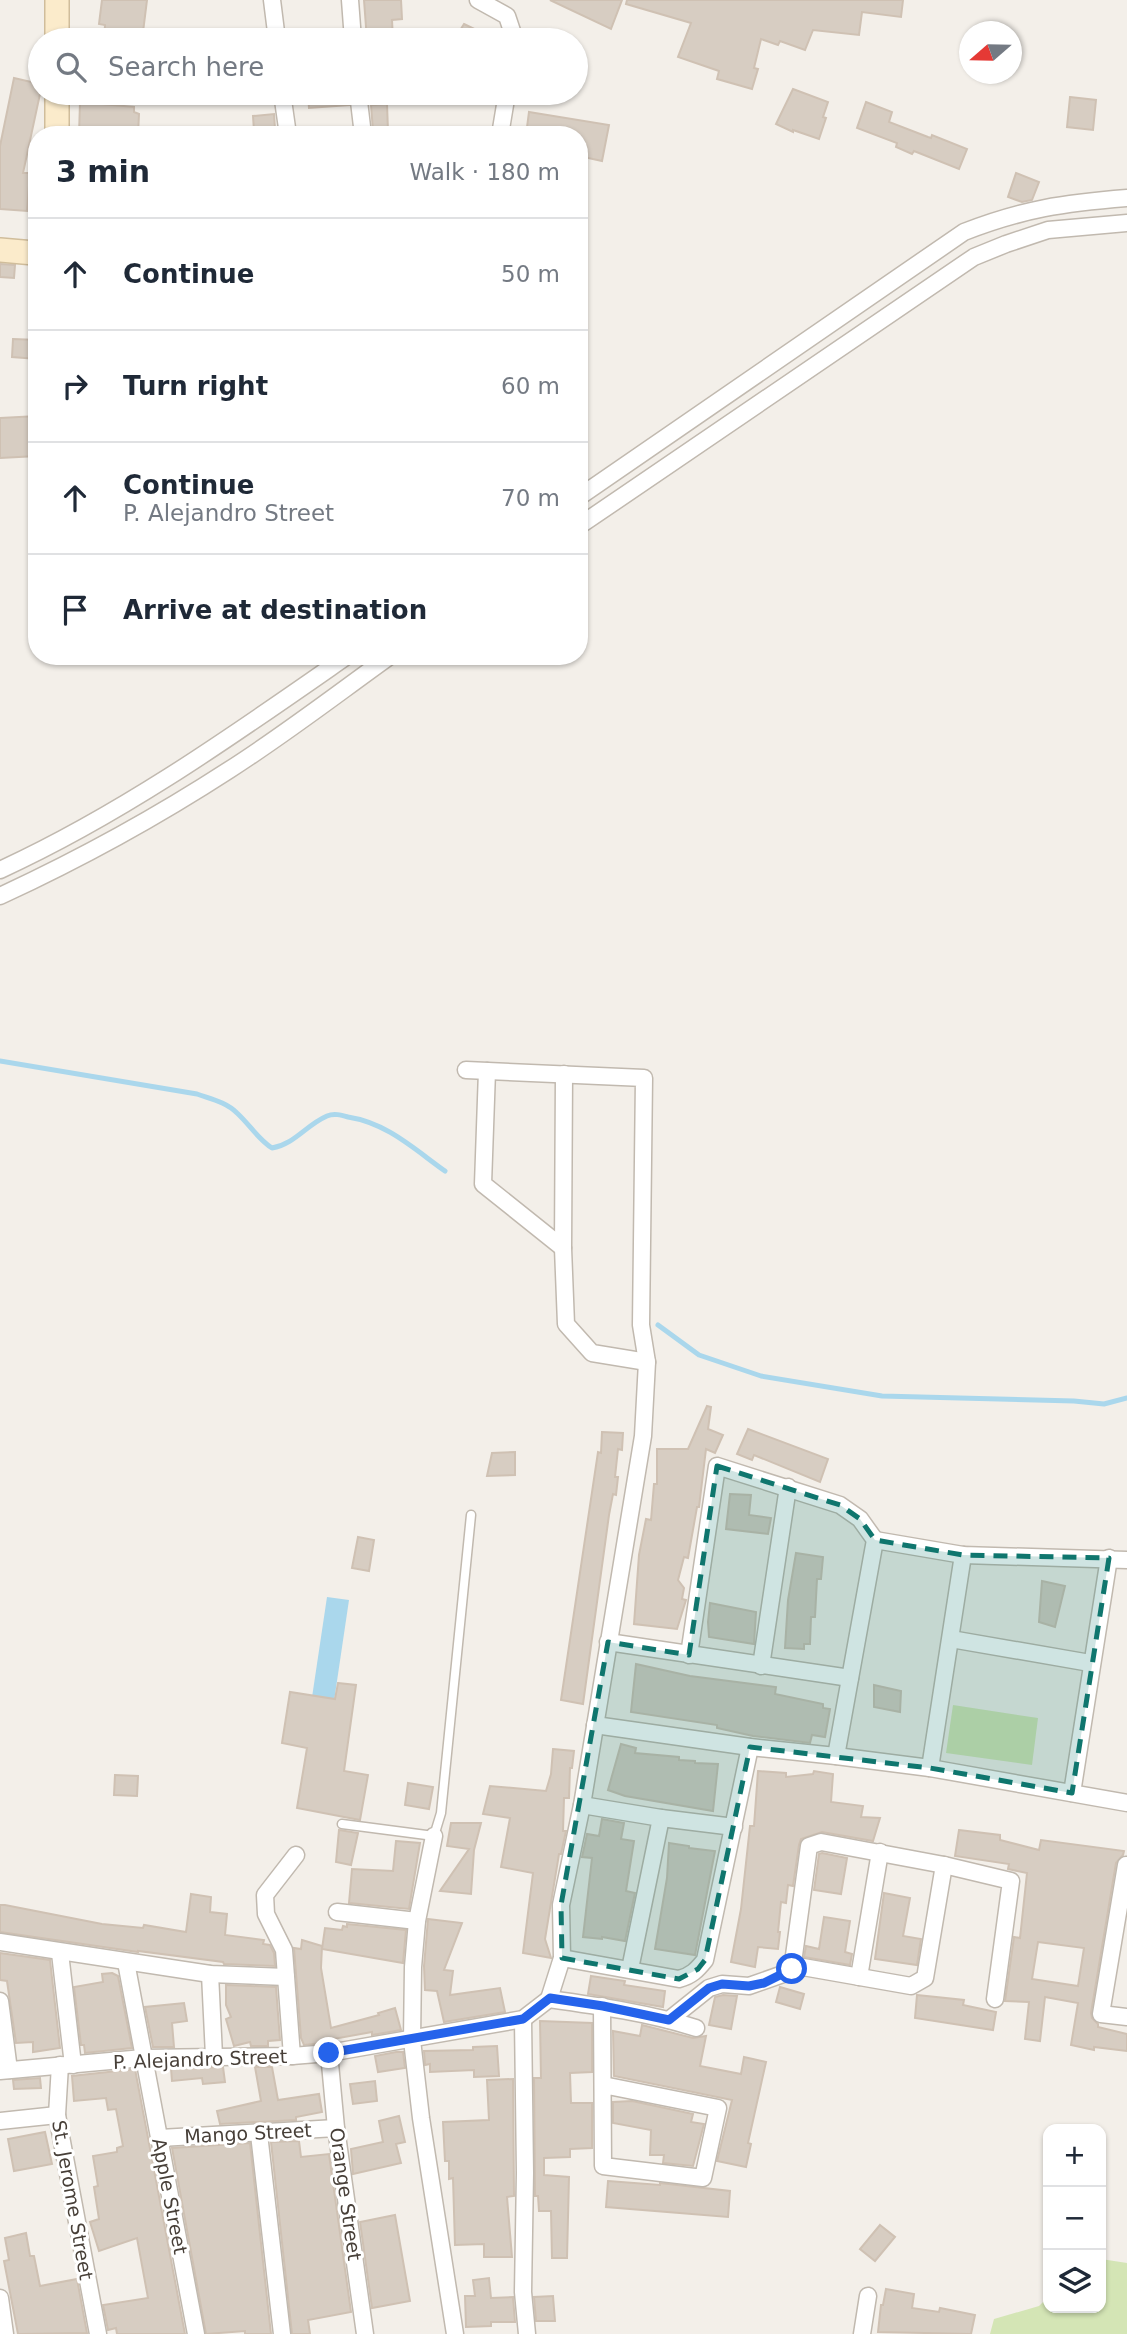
<!DOCTYPE html>
<html lang="en">
<head>
<meta charset="utf-8">
<style>
	:root { --surface:#fff; --page:#f6f6f7; --text:#1f2937; --muted:#747a83; --line:#e0e1e3 }
	body { margin:0; font-family:"DejaVu Sans",sans-serif; background:var(--page); color:var(--text) }
	.controls { position:absolute; right:21px; bottom:21px; display:grid; overflow:hidden; border-radius:14px; box-shadow:0 2px 5px #0004 }
	.controls button { width:63px; height:63px; display:grid; place-items:center; padding:0; border:0; border-bottom:2px solid var(--line); background:var(--surface); color:var(--text); font:35px sans-serif }
	.compass { position:absolute; left:959px; top:21px; width:63px; height:63px; border-radius:50%; background:var(--surface); box-shadow:0 2px 5px #0004; rotate:250deg }
	.stop { position:absolute; width:21px; height:21px; margin:-16px; border:5px solid #2563eb; border-radius:50%; background:#fff }
	.stop.end { background:#2563eb; border-color:#fff; box-shadow:0 2px 7px #0008 }
	.list { margin:0; padding:0; list-style:none }
	h2 { display:flex; justify-content:space-between; align-items:center; height:91px; margin:0; padding:0 28px; font-size:30px }
	h2 small { font-size:23px; font-weight:400; color:var(--muted) }
	.list li { display:grid; grid-template-columns:46px 1fr auto; gap:21px; align-items:center; box-sizing:border-box; height:112px; padding:0 28px; border-top:2px solid var(--line) }
	.list b { display:block; font-size:26px; white-space:nowrap }
	.list p { margin:0; font-size:23px; white-space:nowrap; color:var(--muted) }
	.list em { font-size:23px; font-style:normal; color:var(--muted) }
	.icon { flex:none; width:38px; height:38px; fill:none; stroke:currentColor; stroke-width:2; stroke-linecap:round; stroke-linejoin:round }
	.map { position:relative; flex:none; width:1127px; height:2334px; overflow:hidden }
	.search { position:absolute; background:var(--surface); box-shadow:0 2px 5px #0004; left:28px; top:28px; width:560px; height:77px; display:flex; align-items:center; gap:18px; box-sizing:border-box; padding:0 24px; border-radius:38px; color:var(--muted); font-size:26px }
	.panel { position:absolute; background:var(--surface); box-shadow:0 2px 5px #0004; left:28px; top:126px; width:560px; height:539px; border-radius:28px }
	.map>svg:first-child { display:block }
	.green { fill:#d4e5b5 }
	.water { fill:#aad7ec }
	.lines { fill:none; stroke-linecap:round; stroke-linejoin:round }
	.stream { stroke:#aad7ec; stroke-width:5 }
	.building { fill:#d7cdc2; stroke:#cfc1b3; stroke-width:2; fill-rule:evenodd }
	.lane-casing { stroke:#c1b9af; stroke-width:11 }
	.street-casing { stroke:#c1b9af; stroke-width:19 }
	.secondary-casing { stroke:#d0bd9b; stroke-width:26 }
	.lane { stroke:#fff; stroke-width:8 }
	.street { stroke:#fff; stroke-width:16 }
	.secondary { stroke:#fbebcb; stroke-width:23 }
	.route { stroke:#2563eb; stroke-width:9 }
	.marked { fill:#0f766e; fill-opacity:0.2; stroke:#0f766e; stroke-width:5; stroke-dasharray:14 9; stroke-linejoin:round }
	.labels { text-anchor:middle; dominant-baseline:central; stroke-width:6; stroke-linejoin:round; paint-order:stroke }
	.street-label { font-size:19px; fill:#473f38; stroke:#fff }
</style>
</head>
<body>
<div class="map">
<svg width="1127" height="2334" viewBox="0 0 1127 2334">
	<rect width="100%" height="100%" fill="#f3efe9"/>
	<!-- green -->
	<g class="green">
		<polygon points="953,1705 1038,1718 1032,1765 946,1753"/>
		<polygon points="1101,2259 1127,2263 1127,2334 990,2334 994,2319 1039,2306 1048,2297 1048,2308 1101,2308"/>
	</g>
	<!-- water -->
	<polygon class="water" points="327,1597 349,1600 333,1708 311,1704"/>
	<g class="lines">
		<!-- stream -->
		<g class="stream">
			<path d="M0,1061L197,1094C211,1099 226,1102 237,1113C250,1125 258,1139 272,1148C295,1144 306,1125 327,1116C334,1113 341,1115 348,1117C387,1123 414,1149 445,1171"/>
			<polyline points="658,1325 699,1355 761,1376 882,1396 1074,1401 1104,1404 1127,1398"/>
		</g>
	</g>
	<!-- building -->
	<g class="building">
		<polygon points="102,0 147,0 142,40 104,40 105,25 99,24"/>
		<polygon points="364,0 401,0 402,19 392,20 393,40 367,40"/>
		<polygon points="550,0 622,0 611,29"/>
		<polygon points="627,0 903,0 901,17 862,12 859,35 813,30 805,50 780,41 778,45 761,39 754,68 758,69 752,89 717,79 719,71 678,57 691,23 626,4"/>
		<polygon points="464,24 497,40 454,40"/>
		<polygon points="14,78 40,84 40,94 23,173 30,173 27,211 0,209 0,146"/>
		<polygon points="793,89 828,102 823,117 826,118 819,139 793,130 793,132 776,124"/>
		<polygon points="308,93 348,93 349,105 309,108"/>
		<polygon points="1070,97 1096,100 1093,130 1067,127"/>
		<polygon points="80,102 134,107 134,112 139,114 138,135 79,135"/>
		<polygon points="866,102 892,112 889,122 928,137 931,138 932,135 967,149 959,169 914,151 912,154 896,147 897,143 857,128"/>
		<polygon points="387,104 388,131 373,131 371,105"/>
		<polygon points="529,112 609,125 602,161 579,156 579,135 526,135"/>
		<polygon points="274,114 275,129 254,131 253,116"/>
		<polygon points="1016,173 1039,182 1032,200 1022,202 1008,197"/>
		<polygon points="0,264 15,265 14,278 0,277"/>
		<polygon points="13,339 37,340 37,359 12,357"/>
		<polygon points="37,416 37,456 0,458 0,418"/>
		<polygon points="707,1406 711,1407 708,1429 723,1435 715,1453 706,1449 699,1507 697,1507 688,1558 684,1557 678,1580 684,1588 682,1599 686,1600 677,1629 634,1624 639,1555 646,1519 651,1520 654,1484 657,1484 657,1449 688,1449"/>
		<polygon points="748,1429 828,1459 820,1482 754,1455 752,1460 737,1454"/>
		<polygon points="602,1432 623,1433 622,1450 618,1449 615,1477 618,1477 616,1495 613,1494 609,1515 583,1704 561,1700 598,1452 601,1453"/>
		<polygon points="515,1452 515,1475 487,1476 492,1453"/>
		<polygon points="730,1494 751,1495 749,1515 771,1518 768,1534 726,1529"/>
		<polygon points="358,1537 374,1540 369,1571 352,1568"/>
		<polygon points="796,1553 823,1557 821,1579 817,1579 815,1617 811,1617 810,1644 804,1644 804,1649 785,1648 788,1600"/>
		<polygon points="1042,1581 1065,1586 1055,1627 1039,1622"/>
		<polygon points="710,1603 756,1612 754,1644 709,1637 708,1622"/>
		<polygon points="636,1664 690,1676 776,1687 775,1694 823,1704 823,1708 830,1709 825,1737 812,1735 810,1743 753,1736 717,1728 717,1725 631,1712"/>
		<polygon points="338,1683 356,1685 344,1771 368,1775 360,1820 297,1808 307,1748 282,1743 290,1692 335,1699"/>
		<polygon points="874,1685 901,1691 900,1712 874,1707"/>
		<polygon points="621,1744 636,1748 635,1753 679,1757 679,1760 695,1761 695,1763 718,1764 713,1811 625,1796 608,1790"/>
		<polygon points="553,1749 574,1751 572,1768 570,1768 569,1798 564,1798 563,1831 566,1831 561,1854 559,1854 545,1939 551,1958 523,1953 533,1873 501,1867 510,1818 483,1814 490,1786 546,1791 551,1774"/>
		<polygon points="758,1771 786,1773 786,1777 813,1774 814,1771 833,1774 831,1802 863,1806 861,1817 880,1818 873,1841 822,1832 801,1839 799,1845 793,1886 788,1885 786,1903 781,1902 778,1932 780,1932 778,1949 758,1947 755,1967 731,1962 741,1909 750,1826 754,1826"/>
		<polygon points="115,1775 138,1776 137,1796 114,1795"/>
		<polygon points="408,1783 433,1787 429,1809 405,1805"/>
		<polygon points="602,1819 624,1823 621,1839 634,1841 626,1891 635,1893 625,1941 602,1937 602,1939 583,1937 592,1858 582,1857 587,1834 599,1836"/>
		<polygon points="451,1823 481,1823 474,1850 471,1894 440,1891 469,1849 447,1846"/>
		<polygon points="339,1830 358,1833 351,1865 336,1862"/>
		<path d="M959,1830L1000,1835V1840L1039,1850L1041,1840L1124,1851L1123,1855L1116,1863L1091,2013L1092,2018L1098,2024V2027L1127,2034V2051L1094,2047V2050L1071,2045L1078,2003L1045,1997L1040,2041L1025,2039L1029,2002L1005,2001L1014,1937L1020,1938L1027,1873L1008,1869L1009,1864L955,1856ZM1038,1942L1084,1948L1078,1986L1032,1979Z"/>
		<polygon points="396,1841 420,1843 409,1909 349,1903 352,1869 393,1871"/>
		<polygon points="669,1843 689,1846 689,1848 715,1851 695,1955 655,1949 667,1878"/>
		<polygon points="822,1853 847,1858 841,1894 814,1890 819,1854"/>
		<polygon points="884,1893 910,1898 903,1936 921,1939 917,1965 875,1959"/>
		<polygon points="191,1894 211,1897 210,1912 227,1914 225,1935 264,1940 263,1944 270,1945 274,1953 275,1966 224,1964 223,1962 138,1951 138,1952 0,1932 0,1905 5,1905 102,1924 143,1928 144,1925 186,1932"/>
		<polygon points="824,1917 850,1921 845,1952 852,1954 850,1965 804,1957 806,1946 819,1949"/>
		<polygon points="428,1919 462,1923 444,1970 453,1971 450,1995 500,1988 505,2012 444,2022 437,1991 425,1990 424,1966"/>
		<polygon points="347,1924 406,1930 403,1963 322,1949 325,1928 342,1930 343,1926 347,1927"/>
		<polygon points="302,1940 322,1946 321,1968 331,2028 379,2015 378,2013 395,2008 401,2030 372,2035 372,2032 333,2039 333,2042 304,2045 301,2038 294,1948 301,1949"/>
		<polygon points="0,1953 50,1960 60,2048 33,2052 33,2042 16,2043 7,1981 0,1980"/>
		<polygon points="112,1973 118,1976 132,2048 85,2053 84,2045 81,2045 74,1987 103,1982 102,1974"/>
		<polygon points="591,1976 625,1981 624,1985 665,1991 663,2007 588,1994"/>
		<polygon points="226,1985 276,1987 280,2040 268,2041 268,2046 251,2046 250,2042 234,2046 226,2019 231,2017 226,2005"/>
		<polygon points="780,1987 804,1994 800,2009 776,2002"/>
		<polygon points="723,1995 737,1996 731,2029 709,2025 715,1997"/>
		<polygon points="917,1995 964,2000 963,2005 996,2012 993,2030 915,2018"/>
		<polygon points="184,2003 187,2021 172,2023 174,2047 153,2047 145,2007"/>
		<polygon points="540,2021 592,2023 592,2072 570,2073 571,2103 592,2103 592,2148 570,2149 570,2157 544,2158 544,2175 569,2177 567,2258 552,2258 551,2211 539,2211 538,2196 535,2196 534,2078 541,2078"/>
		<polygon points="642,2025 693,2038 706,2036 700,2066 741,2074 744,2057 766,2062 748,2143 751,2144 746,2167 717,2161 732,2100 614,2076 613,2031 640,2036"/>
		<polygon points="497,2046 499,2076 474,2077 474,2070 430,2072 430,2064 425,2065 424,2051 473,2050 473,2047"/>
		<polygon points="396,2052 403,2052 405,2068 378,2072 375,2056"/>
		<polygon points="223,2067 225,2082 203,2084 202,2078 172,2081 171,2068"/>
		<polygon points="255,2067 272,2067 278,2100 319,2094 322,2112 296,2117 296,2120 220,2124 217,2111 261,2101"/>
		<polygon points="135,2069 185,2334 117,2334 116,2328 108,2330 103,2305 148,2298 137,2238 99,2251 90,2222 99,2219 94,2187 98,2186 93,2156 117,2152 117,2148 123,2146 116,2109 108,2110 106,2098 74,2101 72,2076"/>
		<polygon points="40,2078 41,2088 14,2089 13,2080"/>
		<polygon points="513,2079 514,2196 507,2197 512,2257 484,2257 484,2244 455,2245 453,2178 449,2179 449,2161 445,2161 443,2122 489,2120 487,2080"/>
		<polygon points="375,2081 377,2101 353,2104 350,2084"/>
		<polygon points="632,2101 693,2114 691,2122 704,2124 693,2166 663,2163 664,2155 650,2155 651,2130 613,2123 613,2102"/>
		<polygon points="399,2116 405,2142 396,2144 401,2163 353,2174 351,2149 383,2142 379,2121"/>
		<polygon points="45,2132 52,2164 14,2171 8,2139"/>
		<polygon points="299,2141 301,2157 329,2154 351,2312 308,2320 310,2334 292,2334 271,2142"/>
		<polygon points="250,2143 271,2334 245,2334 245,2331 206,2334 172,2148"/>
		<polygon points="608,2181 660,2185 660,2183 730,2191 728,2217 606,2207"/>
		<polygon points="395,2215 410,2301 372,2308 360,2222"/>
		<polygon points="880,2225 895,2237 875,2261 860,2249"/>
		<polygon points="26,2233 30,2256 34,2256 40,2286 77,2279 87,2333 18,2334 4,2261 9,2260 5,2238"/>
		<polygon points="489,2278 491,2298 513,2297 515,2322 491,2322 491,2326 466,2327 465,2296 475,2296 473,2280"/>
		<polygon points="886,2289 914,2294 912,2308 939,2312 940,2308 975,2315 971,2334 878,2332 881,2305 883,2305"/>
		<polygon points="553,2296 555,2321 536,2321 534,2297"/>
	</g>
	<g class="lines">
		<defs>
			<polyline id="lane" points="342,1824 434,1836 441,1813 471,1515"/>
			<g id="street">
				<polyline points="272,0 277,40"/>
				<polyline points="350,0 353,40"/>
				<polyline points="478,0 507,16 515,40"/>
				<polyline points="282,93 288,135"/>
				<polyline points="358,93 363,135"/>
				<polyline points="500,135 507,93"/>
				<path d="M579,497L964,232C1023,209 1064,203 1127,198"/>
				<polyline points="579,526 974,257 1006,244 1048,230 1127,223"/>
				<path d="M0,870C124,813 235,734 347,656"/>
				<path d="M0,896C80,859 155,818 229,770C284,735 337,694 390,656"/>
				<polyline points="466,1070 644,1078 641,1325 647,1362 643,1436 582,1805 561,1905 562,1958 549,1999"/>
				<polyline points="487,1071 483,1184 563,1248"/>
				<polyline points="564,1074 563,1248 566,1324 592,1353 647,1362"/>
				<polyline points="875,1540 963,1555 1127,1560"/>
				<polyline points="951,1639 1090,1663"/>
				<polyline points="608,1642 850,1678"/>
				<polyline points="689,1655 717,1466 840,1505 860,1519 875,1540 836,1756"/>
				<polyline points="761,1666 788,1487"/>
				<polyline points="595,1725 750,1747 836,1756 930,1768 1127,1803"/>
				<polyline points="930,1768 963,1555"/>
				<polyline points="1072,1793 1109,1558"/>
				<polyline points="582,1805 661,1818 630,1969"/>
				<polyline points="661,1818 734,1827"/>
				<polyline points="434,1836 417,1921 413,1967 412,2040 421,2118 455,2334"/>
				<polyline points="1126,1865 1101,2014 1127,2017"/>
				<polyline points="337,1912 417,1921"/>
				<polyline points="0,1942 210,1974 286,1977"/>
				<polyline points="60,1953 73,2065"/>
				<path d="M562,1958L679,1979C691,1976 697,1970 705,1960L750,1747"/>
				<polyline points="126,1962 196,2334"/>
				<polyline points="792,1970 809,1846 821,1842 944,1865 1011,1881 995,1999"/>
				<polyline points="210,1974 214,2056"/>
				<polyline points="859,1977 880,1852"/>
				<polyline points="0,2001 9,2070"/>
				<polyline points="602,2006 603,2166 703,2178 718,2108 603,2085"/>
				<polyline points="523,2019 525,2173 523,2292 527,2334"/>
				<polyline points="669,2020 709,1988 722,1984 749,1986 803,1967 911,1986 925,1978 944,1865"/>
				<polyline points="329,2053 336,2128 365,2334"/>
				<polyline points="292,2056 284,1950 266,1914 265,1895 296,1855"/>
				<polyline points="60,2065 57,2115 98,2334"/>
				<path d="M0,2071L143,2058L292,2056L329,2053L523,2019L549,1999C599,2006 649,2013 696,2028"/>
				<polyline points="0,2121 57,2115"/>
				<polyline points="259,2134 282,2334"/>
				<polyline points="160,2138 336,2128"/>
				<polyline points="0,2298 5,2334"/>
				<polyline points="862,2334 868,2296"/>
			</g>
			<g id="secondary">
				<polyline points="57,40 57,0"/>
				<polyline points="57,135 57,93"/>
				<polyline points="0,250 34,253 37,249"/>
			</g>
		</defs>
		<!-- lane casing -->
		<use href="#lane" class="lane-casing"/>
		<!-- street casing -->
		<use href="#street" class="street-casing"/>
		<!-- secondary casing -->
		<use href="#secondary" class="secondary-casing"/>
		<!-- lane -->
		<use href="#lane" class="lane"/>
		<!-- street -->
		<use href="#street" class="street"/>
		<!-- secondary -->
		<use href="#secondary" class="secondary"/>
	</g>
	<g class="lines">
		<!-- route -->
		<polyline class="route" points="329,2053 523,2019 550,1998 603,2006 669,2020 709,1988 722,1984 749,1986 764,1983 792,1969"/>
	</g>
	<!-- marked area -->
	<path class="marked" d="M717,1466L840,1505L860,1519L875,1540L963,1555L1109,1558L1072,1793L930,1768L750,1747L705,1960L698,1969L679,1979L562,1958L561,1905L608,1642L689,1655Z"/>
	<g class="labels">
		<!-- street labels -->
		<g class="street-label">
			<text transform="translate(200 2059) rotate(-2)">P. Alejandro Street</text>
			<text transform="translate(248 2133) rotate(-3)">Mango Street</text>
			<text transform="translate(346 2194) rotate(82)">Orange Street</text>
			<text transform="translate(170 2196) rotate(79)">Apple Street</text>
			<text transform="translate(73 2200) rotate(80)">St. Jerome Street</text>
		</g>
	</g>
</svg>
<div class="controls">
<button>+</button>
<button>−</button>
<button><svg class="icon" aria-label="layers" viewBox="0 0 24 24"><path d="M12 4l9 5-9 5-9-5zM3 14l9 5 9-5"/></svg></button>
</div>
<svg class="compass" viewBox="-18 -18 36 36"><path d="M0-13l5 13h-10z" fill="#e53935"/><path d="M0 13l5-13h-10z" fill="#747a83"/></svg>
<div class="stop" style="left:792px;top:1969px"></div>
<div class="stop end" style="left:329px;top:2053px"></div>
<div class="search"><svg class="icon" aria-label="search" viewBox="0 0 24 24"><circle cx="10" cy="10" r="6"/><path d="M15 15l6 6"/></svg>Search here</div>
<section class="panel">
<h2>3 min<small>Walk · 180 m</small></h2>
<ul class="list">
<li><svg class="icon" aria-label="ahead" viewBox="0 0 24 24"><path d="M12 20V5M6 11l6-6 6 6"/></svg><div><b>Continue</b></div><em>50 m</em></li>
<li><svg class="icon" aria-label="right" viewBox="0 0 24 24"><path d="M7 20v-9h11M14 6l5 5-5 5"/></svg><div><b>Turn right</b></div><em>60 m</em></li>
<li><svg class="icon" aria-label="ahead" viewBox="0 0 24 24"><path d="M12 20V5M6 11l6-6 6 6"/></svg><div><b>Continue</b><p>P. Alejandro Street</p></div><em>70 m</em></li>
<li><svg class="icon" aria-label="arrive" viewBox="0 0 24 24"><path d="M6 21V4h12l-3 4 3 4H6"/></svg><div><b>Arrive at destination</b></div></li>
</ul>
</section>
</div>
</body>
</html>
